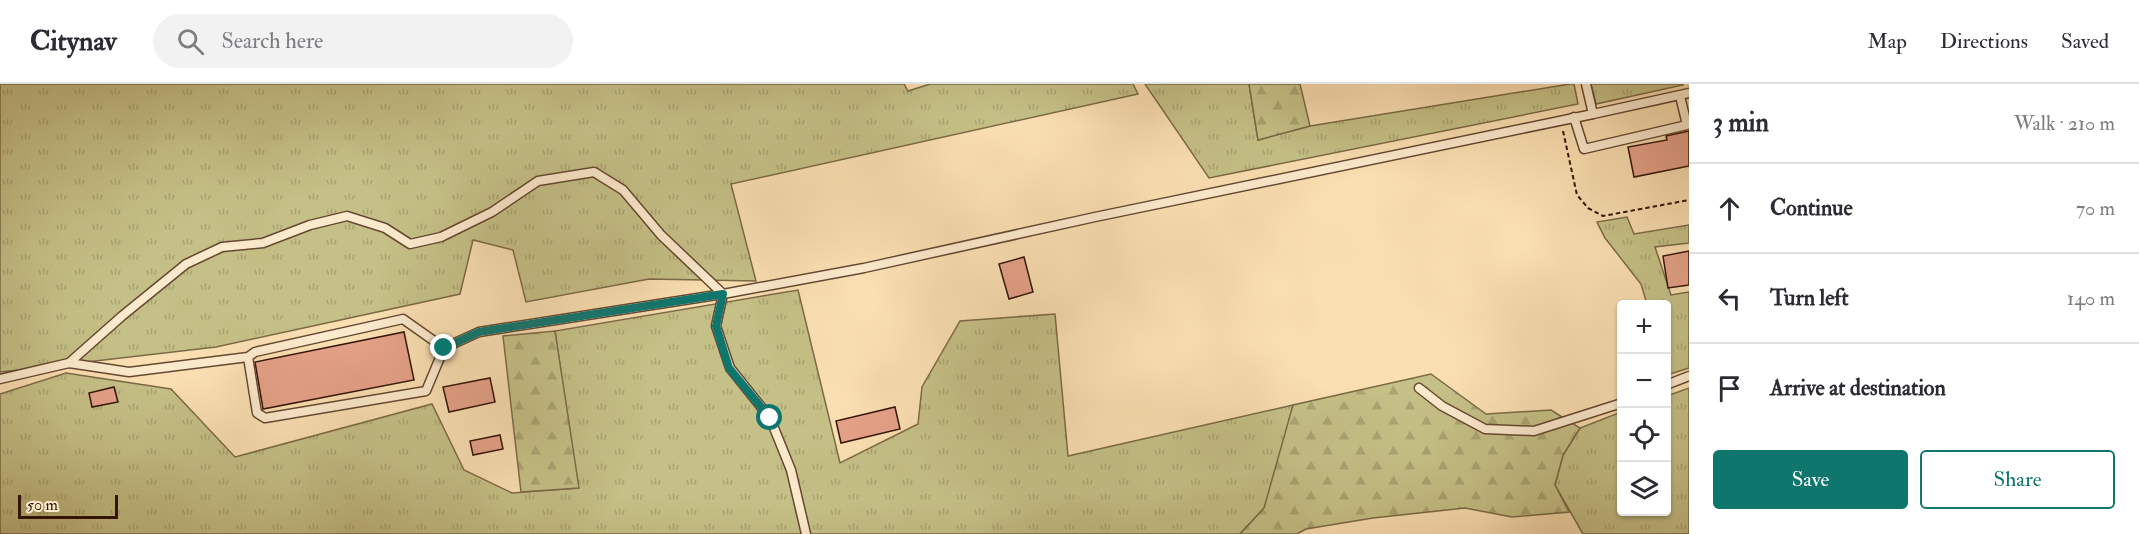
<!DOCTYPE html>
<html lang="en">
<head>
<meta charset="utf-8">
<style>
	:root { --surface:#fff; --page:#f2f2f3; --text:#2b2b33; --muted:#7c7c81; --line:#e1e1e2; --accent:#0f766e }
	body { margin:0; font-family:"IM FELL Double Pica",serif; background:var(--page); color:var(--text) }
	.controls { position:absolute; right:18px; bottom:18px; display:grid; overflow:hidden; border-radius:6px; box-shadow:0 2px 4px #0004 }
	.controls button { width:54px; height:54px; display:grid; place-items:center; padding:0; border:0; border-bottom:2px solid var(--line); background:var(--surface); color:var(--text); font:30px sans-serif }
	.scale { position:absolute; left:18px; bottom:15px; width:100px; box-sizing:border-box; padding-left:6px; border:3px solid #341506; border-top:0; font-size:16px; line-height:21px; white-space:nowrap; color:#341506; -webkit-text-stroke:4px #fceacd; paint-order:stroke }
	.stop { position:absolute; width:18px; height:18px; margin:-14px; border:4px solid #0f766e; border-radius:50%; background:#fff }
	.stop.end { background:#0f766e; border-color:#fff; box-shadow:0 2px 6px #0008 }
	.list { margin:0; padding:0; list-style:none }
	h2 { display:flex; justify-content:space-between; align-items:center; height:78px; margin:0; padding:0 24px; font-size:26px }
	h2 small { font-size:20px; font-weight:400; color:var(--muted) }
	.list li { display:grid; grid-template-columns:39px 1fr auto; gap:18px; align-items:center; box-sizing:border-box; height:90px; padding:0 24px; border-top:2px solid var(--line) }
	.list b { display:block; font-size:22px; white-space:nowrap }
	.list em { font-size:20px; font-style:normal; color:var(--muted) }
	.actions { display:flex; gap:12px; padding:18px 24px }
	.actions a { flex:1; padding:14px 0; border:2px solid var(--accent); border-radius:6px; text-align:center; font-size:21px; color:var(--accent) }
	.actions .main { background:var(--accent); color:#fff }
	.icon { flex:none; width:33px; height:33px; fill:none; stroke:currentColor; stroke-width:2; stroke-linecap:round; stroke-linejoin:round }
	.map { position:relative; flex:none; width:1689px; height:450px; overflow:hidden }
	header { display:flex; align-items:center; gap:36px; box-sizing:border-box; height:84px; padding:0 30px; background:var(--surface); border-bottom:2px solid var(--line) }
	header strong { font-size:28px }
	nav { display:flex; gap:33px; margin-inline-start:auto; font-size:21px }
	.search { width:420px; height:54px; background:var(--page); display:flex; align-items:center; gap:15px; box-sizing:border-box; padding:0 21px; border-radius:33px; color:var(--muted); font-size:22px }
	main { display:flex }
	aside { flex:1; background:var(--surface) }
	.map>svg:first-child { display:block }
	.grass { fill:url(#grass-tufts); stroke:#7c6a46; stroke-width:1.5 }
	.forest { fill:url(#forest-firs); stroke:#7c6a46; stroke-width:1.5 }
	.building { fill:#e5a188; stroke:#341506; stroke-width:1.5 }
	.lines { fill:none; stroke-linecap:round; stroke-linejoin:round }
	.lane-casing { stroke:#664831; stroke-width:11 }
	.path { stroke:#341506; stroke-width:2; stroke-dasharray:4.5 3; stroke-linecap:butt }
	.lane { stroke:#fceacd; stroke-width:8 }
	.route { stroke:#0f766e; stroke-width:8 }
</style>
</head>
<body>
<header>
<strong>Citynav</strong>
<div class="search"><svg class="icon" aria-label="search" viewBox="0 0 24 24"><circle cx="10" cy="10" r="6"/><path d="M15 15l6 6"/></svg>Search here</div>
<nav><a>Map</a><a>Directions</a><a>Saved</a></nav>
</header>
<main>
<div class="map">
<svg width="1689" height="450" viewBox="0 0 1689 450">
	<defs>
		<pattern id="grass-tufts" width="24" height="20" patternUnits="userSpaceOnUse" patternTransform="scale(1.5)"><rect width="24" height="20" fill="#c5c087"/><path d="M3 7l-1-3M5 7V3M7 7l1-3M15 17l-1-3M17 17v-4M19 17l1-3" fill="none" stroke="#aaa473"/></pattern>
		<pattern id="forest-firs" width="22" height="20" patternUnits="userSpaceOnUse" patternTransform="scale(1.5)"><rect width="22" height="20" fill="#c5c087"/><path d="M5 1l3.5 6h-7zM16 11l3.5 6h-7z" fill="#aaa473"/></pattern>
	</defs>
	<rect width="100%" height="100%" fill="#fadfb2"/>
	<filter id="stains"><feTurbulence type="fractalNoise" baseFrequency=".00333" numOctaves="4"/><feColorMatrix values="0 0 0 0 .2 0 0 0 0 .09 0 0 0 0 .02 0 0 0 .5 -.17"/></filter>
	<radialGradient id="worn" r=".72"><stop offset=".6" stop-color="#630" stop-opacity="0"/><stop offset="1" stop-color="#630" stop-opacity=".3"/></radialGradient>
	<!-- grass -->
	<g class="grass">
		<polygon points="0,0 904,0 908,7 930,0 1133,0 1138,10 731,100 756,197 649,195 526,218 513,166 473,156 460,210 216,263 0,288"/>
		<polygon points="1145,0 1249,0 1258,56 1310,42 1570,0 1574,0 1578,20 1209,94"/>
		<polygon points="1591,0 1683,0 1683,1 1596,20"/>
		<polygon points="1627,133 1634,150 1689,141 1689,159 1655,163 1671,211 1689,208 1689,284 1670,290 1666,280 1666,220 1647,220 1641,200 1605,154 1597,138"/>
		<polygon points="798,206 840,379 918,340 922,303 960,237 1055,230 1068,372 1293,321 1269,419 1240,450 0,450 0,310 66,289 171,305 235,373 432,320 464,386 512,409 578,404 555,247"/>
		<polygon points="1689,304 1689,450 1583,450 1555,401 1563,371 1580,344 1621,328 1622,428 1666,428 1667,312"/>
	</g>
	<!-- forest -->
	<g class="forest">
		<polygon points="1249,0 1300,0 1310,42 1258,56"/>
		<polygon points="555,247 579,404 521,408 503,252"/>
		<polygon points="1431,290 1486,330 1551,326 1580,344 1563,371 1555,401 1569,428 1512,433 1465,424 1373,434 1306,445 1297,450 1240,450 1264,424 1293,321"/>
	</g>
	<!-- building -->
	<g class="building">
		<polygon points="1689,47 1689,82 1634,93 1628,63 1667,56 1666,52"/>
		<polygon points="1689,167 1689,201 1668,204 1663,172"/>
		<polygon points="1024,173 1033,208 1009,215 999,180"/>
		<polygon points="404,248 414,296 263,325 255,278"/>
		<polygon points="490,294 495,318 449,328 443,303"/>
		<polygon points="114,303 118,318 92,323 89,309"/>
		<polygon points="895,323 900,345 841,359 836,337"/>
		<polygon points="500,351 503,365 473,371 470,357"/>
	</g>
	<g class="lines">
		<defs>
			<g id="lane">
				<polyline points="1586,0 1593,30 1689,9"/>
				<polyline points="1574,33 1584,65 1687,41 1680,12"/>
				<polyline points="723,210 716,242 730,284 770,334 791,386 806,450"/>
				<polyline points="444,264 479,248 723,210 864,184 1095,133 1593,30"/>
				<polyline points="69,279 122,232 186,180 222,163 263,159 310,141 347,132 385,144 410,160 441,153 492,128 538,97 594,88 623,106 661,151 723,210"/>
				<polyline points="0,295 69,279 129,288 248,273 255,268 403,235 444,264 426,307 265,334 257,329 248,273"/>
				<polyline points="1666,301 1689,292"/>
				<polyline points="1419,304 1442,322 1485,345 1534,347 1622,319"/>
			</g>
		</defs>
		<!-- lane casing -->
		<use href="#lane" class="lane-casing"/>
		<!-- path -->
		<polyline class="path" points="1563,47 1577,111 1588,124 1603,132 1689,116"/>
		<!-- lane -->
		<use href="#lane" class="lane"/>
	</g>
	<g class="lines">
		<!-- route -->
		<polyline class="route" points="444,264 479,248 723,210 716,242 729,284 770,334"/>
	</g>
	<rect width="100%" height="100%" filter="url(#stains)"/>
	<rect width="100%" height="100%" fill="url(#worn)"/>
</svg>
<div class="controls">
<button>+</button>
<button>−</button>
<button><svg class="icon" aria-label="locate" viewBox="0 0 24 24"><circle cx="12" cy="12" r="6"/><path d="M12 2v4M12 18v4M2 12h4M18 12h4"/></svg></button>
<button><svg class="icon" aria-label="layers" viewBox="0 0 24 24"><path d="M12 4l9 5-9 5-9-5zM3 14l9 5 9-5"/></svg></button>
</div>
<div class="scale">50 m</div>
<div class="stop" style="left:770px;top:334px"></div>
<div class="stop end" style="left:444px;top:264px"></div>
</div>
<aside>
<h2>3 min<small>Walk · 210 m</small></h2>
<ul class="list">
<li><svg class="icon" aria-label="ahead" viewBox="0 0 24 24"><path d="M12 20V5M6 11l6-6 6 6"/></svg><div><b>Continue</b></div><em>70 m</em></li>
<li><svg class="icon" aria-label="left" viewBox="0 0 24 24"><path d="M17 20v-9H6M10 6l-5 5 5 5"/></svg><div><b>Turn left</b></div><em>140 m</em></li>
<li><svg class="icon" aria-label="arrive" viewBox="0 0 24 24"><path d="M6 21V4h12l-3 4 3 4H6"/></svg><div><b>Arrive at destination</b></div></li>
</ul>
<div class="actions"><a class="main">Save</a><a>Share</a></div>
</aside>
</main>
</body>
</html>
